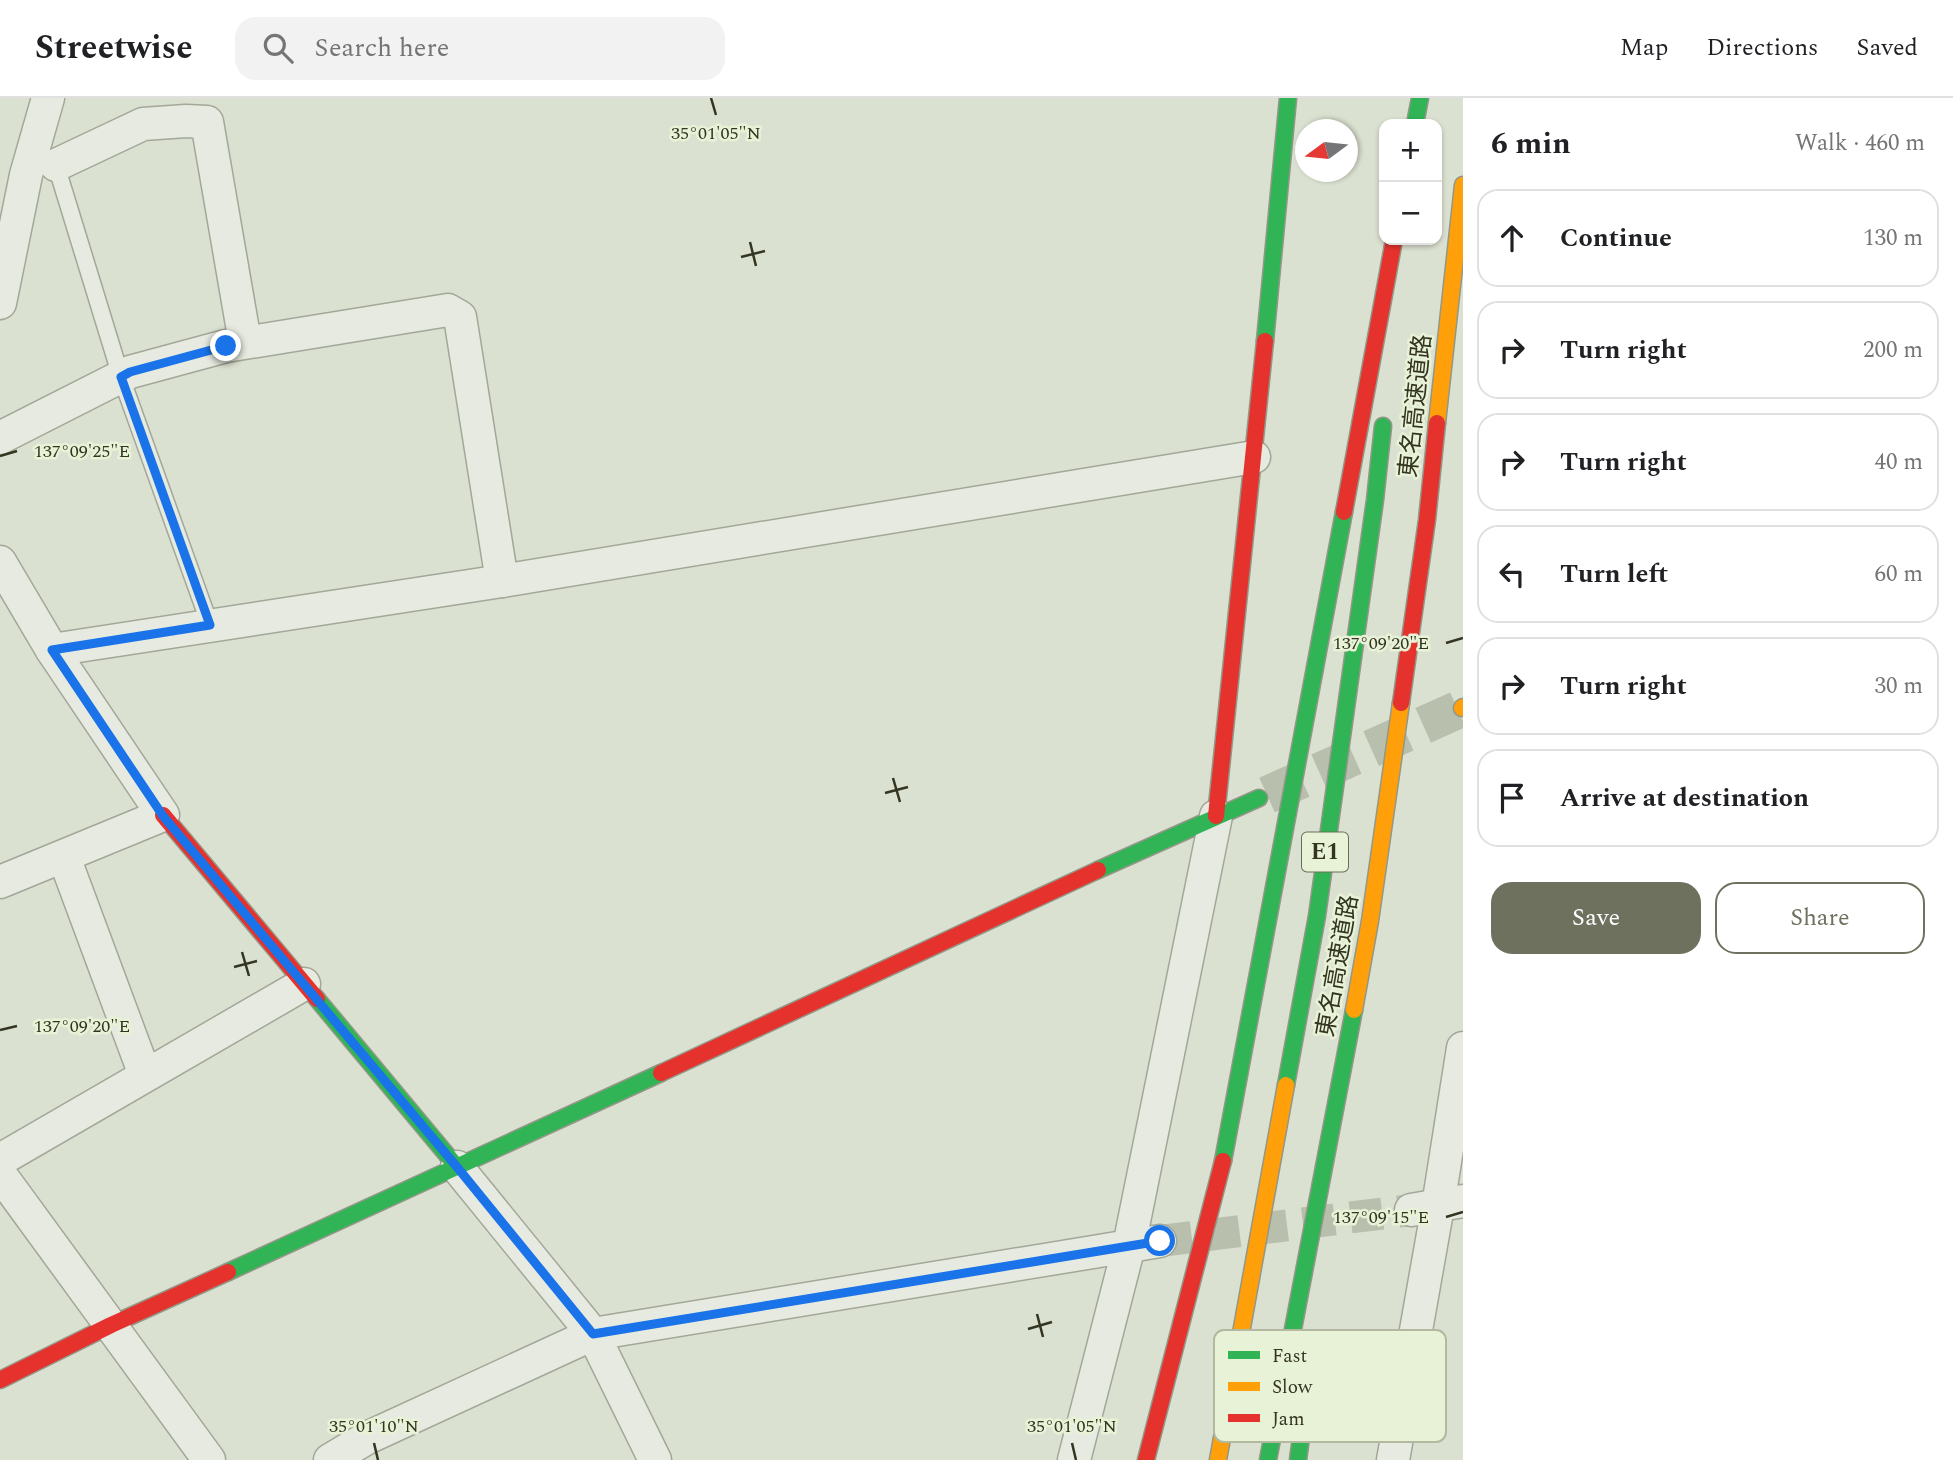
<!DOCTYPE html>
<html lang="en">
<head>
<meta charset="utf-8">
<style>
	:root { --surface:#fff; --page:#f2f2f2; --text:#202124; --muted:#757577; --line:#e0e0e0; --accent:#6e715e }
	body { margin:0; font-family:Spectral,"Noto Sans JP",serif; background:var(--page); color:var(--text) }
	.controls { position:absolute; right:21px; top:21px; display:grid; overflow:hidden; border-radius:14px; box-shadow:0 2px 5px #0004 }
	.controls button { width:63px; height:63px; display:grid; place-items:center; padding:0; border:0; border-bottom:2px solid var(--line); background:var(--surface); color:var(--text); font:35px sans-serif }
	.compass { position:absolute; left:1295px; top:21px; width:63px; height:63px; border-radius:50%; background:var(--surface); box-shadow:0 2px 5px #0004; rotate:255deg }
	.stop { position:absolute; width:21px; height:21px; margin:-16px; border:5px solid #1a73e8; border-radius:50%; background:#fff }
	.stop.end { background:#1a73e8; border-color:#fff; box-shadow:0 2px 7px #0008 }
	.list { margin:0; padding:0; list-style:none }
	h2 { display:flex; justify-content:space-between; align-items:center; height:91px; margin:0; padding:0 28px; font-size:30px }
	h2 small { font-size:23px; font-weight:400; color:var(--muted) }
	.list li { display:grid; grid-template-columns:46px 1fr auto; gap:21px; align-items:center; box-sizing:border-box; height:98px; margin:0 14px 14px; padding:0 14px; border:2px solid var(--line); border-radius:21px }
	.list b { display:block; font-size:26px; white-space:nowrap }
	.list em { font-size:23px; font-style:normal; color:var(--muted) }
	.actions { display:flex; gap:14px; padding:21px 28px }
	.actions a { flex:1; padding:16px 0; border:2px solid var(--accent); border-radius:21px; text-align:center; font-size:24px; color:var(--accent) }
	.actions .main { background:var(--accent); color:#fff }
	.icon { flex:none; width:38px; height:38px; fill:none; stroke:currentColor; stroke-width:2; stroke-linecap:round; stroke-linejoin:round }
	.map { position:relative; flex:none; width:1463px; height:1362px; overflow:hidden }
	header { display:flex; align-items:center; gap:42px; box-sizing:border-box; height:98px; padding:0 35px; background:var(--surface); border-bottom:2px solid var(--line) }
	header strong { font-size:33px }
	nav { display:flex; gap:38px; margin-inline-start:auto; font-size:24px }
	.search { width:490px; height:63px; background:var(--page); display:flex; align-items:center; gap:18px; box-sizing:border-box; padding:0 24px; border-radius:21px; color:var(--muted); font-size:26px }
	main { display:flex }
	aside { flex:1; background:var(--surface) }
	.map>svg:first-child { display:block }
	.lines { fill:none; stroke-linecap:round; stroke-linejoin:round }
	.street-tunnel { stroke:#b9bfad; stroke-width:32; stroke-dasharray:32 16; stroke-linecap:butt }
	.secondary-tunnel { stroke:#b9bfad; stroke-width:38; stroke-dasharray:38 19; stroke-linecap:butt }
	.lane-casing { stroke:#a3a798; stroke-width:19 }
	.street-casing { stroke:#a3a798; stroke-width:35 }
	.fast-casing { stroke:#939788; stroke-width:19 }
	.slow-casing { stroke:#939788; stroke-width:19 }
	.jam-casing { stroke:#939788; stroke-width:19 }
	.lane { stroke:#e7eae0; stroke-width:16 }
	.street { stroke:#e7eae0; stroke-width:32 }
	.fast { stroke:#30b455; stroke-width:16 }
	.slow { stroke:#ff9f0a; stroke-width:16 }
	.jam { stroke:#e5322d; stroke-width:16 }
	.route { stroke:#1a73e8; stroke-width:9 }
	.ticks { fill:none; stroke:#333521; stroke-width:2.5 }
	.labels { text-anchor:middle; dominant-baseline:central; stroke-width:5; stroke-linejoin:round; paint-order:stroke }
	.shield { fill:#e8f2d7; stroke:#696e58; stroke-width:2 }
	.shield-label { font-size:23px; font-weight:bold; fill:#333521 }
	.street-label { font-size:24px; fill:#333521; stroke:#e8f2d7 }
	.key { fill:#e8f2d7; stroke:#b2b9a0; stroke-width:2 }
	.key-label { font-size:19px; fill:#333521 }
	.ticks-label { font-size:18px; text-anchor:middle; fill:#333521; stroke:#e8f2d7; stroke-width:5; stroke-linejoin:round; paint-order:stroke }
</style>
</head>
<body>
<header>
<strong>Streetwise</strong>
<div class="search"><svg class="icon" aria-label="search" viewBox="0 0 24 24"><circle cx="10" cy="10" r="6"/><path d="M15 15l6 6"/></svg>Search here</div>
<nav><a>Map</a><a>Directions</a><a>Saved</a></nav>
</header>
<main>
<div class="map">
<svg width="1463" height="1362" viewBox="0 0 1463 1362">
	<rect width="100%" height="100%" fill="#dbe1d0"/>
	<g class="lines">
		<!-- street-tunnel -->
		<polyline class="street-tunnel" points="1160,1143 1411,1112"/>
		<!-- secondary-tunnel -->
		<polyline class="secondary-tunnel" points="1267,697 1462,610"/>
		<defs>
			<polyline id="lane" points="50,69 56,67 121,279 210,527"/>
			<g id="street">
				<polyline points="56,67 143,26 186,23 207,24 245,244"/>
				<polyline points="0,205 26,77 48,0"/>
				<polyline points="0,340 130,274 226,248 448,212 460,219 502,483"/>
				<polyline points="0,464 52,552 163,717 0,784"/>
				<polyline points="52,552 502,483 1254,359"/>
				<polyline points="64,759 145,977"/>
				<polyline points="0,1062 304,886"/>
				<polyline points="457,1069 593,1236 655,1362"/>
				<polyline points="0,1076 209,1362"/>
				<polyline points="1411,1112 1463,1103"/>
				<polyline points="330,1362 367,1340 593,1236 1160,1143"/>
				<polyline points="1074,1362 1129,1148 1216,718"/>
				<polyline points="1393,1362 1438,1108 1463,950"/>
			</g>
			<g id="fast">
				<polyline points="1415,26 1420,0"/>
				<polyline points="1265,243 1288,0"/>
				<polyline points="1098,772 1259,700"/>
				<polyline points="317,901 457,1069"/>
				<polyline points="1286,987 1317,818 1375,402 1383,328"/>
				<polyline points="1223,1063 1344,414"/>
				<polyline points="228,1174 661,975"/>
				<polyline points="1268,1362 1354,912"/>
				<polyline points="1298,1362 1310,1272"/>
			</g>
			<g id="slow">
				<polyline points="1437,325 1463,87"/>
				<polyline points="1462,610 1463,609"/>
				<polyline points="1354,912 1370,823 1401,605"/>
				<polyline points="1218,1362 1286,987"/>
			</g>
			<g id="jam">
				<polyline points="1344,414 1394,142"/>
				<polyline points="1401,605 1427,422 1437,325"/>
				<polyline points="163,717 317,901"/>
				<polyline points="1216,718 1265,243"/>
				<polyline points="661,975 1098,772"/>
				<polyline points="0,1282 111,1227 228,1174"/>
				<polyline points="1146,1362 1223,1063"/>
			</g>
		</defs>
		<!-- lane casing -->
		<use href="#lane" class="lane-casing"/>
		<!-- street casing -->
		<use href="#street" class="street-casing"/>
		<!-- fast casing -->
		<use href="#fast" class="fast-casing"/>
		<!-- slow casing -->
		<use href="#slow" class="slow-casing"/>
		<!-- jam casing -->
		<use href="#jam" class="jam-casing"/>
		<!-- lane -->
		<use href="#lane" class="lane"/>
		<!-- street -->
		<use href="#street" class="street"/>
		<!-- fast -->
		<use href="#fast" class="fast"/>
		<!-- slow -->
		<use href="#slow" class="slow"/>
		<!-- jam -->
		<use href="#jam" class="jam"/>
	</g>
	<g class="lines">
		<!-- route -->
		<polyline class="route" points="226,248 130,274 121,279 210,527 52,552 163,718 457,1069 593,1236 1160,1143"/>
	</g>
	<!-- ticks -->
	<path class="ticks" d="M711,0L716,17M750,144L756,168M741,159L765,153M0,358L17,353M1446,545L1463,540M893,680L900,704M885,695L908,689M242,854L249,878M234,869L257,863M0,932L17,928M1446,1119L1463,1114M1037,1216L1043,1239M1028,1231L1052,1224M374,1345L378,1362M1072,1345L1076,1362"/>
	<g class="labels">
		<!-- shield labels -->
		<rect class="shield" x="1302" y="734.5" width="46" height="39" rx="5"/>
		<g class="shield-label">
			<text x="1325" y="754">E1</text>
		</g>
		<!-- street labels -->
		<g class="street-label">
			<text transform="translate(1416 308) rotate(-84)">東名高速道路</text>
			<text transform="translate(1338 868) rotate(-80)">東名高速道路</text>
		</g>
	</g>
	<!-- legend -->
	<rect x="1214" y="1232" width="232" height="112" rx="10" class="key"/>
	<rect x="1228" y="1253" width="32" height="8" fill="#30b455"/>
	<rect x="1228" y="1284" width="32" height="9" fill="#ff9f0a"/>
	<rect x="1228" y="1316" width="32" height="8" fill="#e5322d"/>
	<g class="key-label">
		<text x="1272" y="1264">Fast</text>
		<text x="1272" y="1295">Slow</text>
		<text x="1272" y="1327">Jam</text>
	</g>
	<g class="ticks-label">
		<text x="716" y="41">35°01'05"N</text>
		<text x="82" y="359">137°09'25"E</text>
		<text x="1381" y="551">137°09'20"E</text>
		<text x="82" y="934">137°09'20"E</text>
		<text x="1381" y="1125">137°09'15"E</text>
		<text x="374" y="1334">35°01'10"N</text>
		<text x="1072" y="1334">35°01'05"N</text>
	</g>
</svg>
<div class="controls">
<button>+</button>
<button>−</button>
</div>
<svg class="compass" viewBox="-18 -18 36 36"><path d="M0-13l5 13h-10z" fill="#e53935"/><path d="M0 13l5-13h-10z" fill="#757577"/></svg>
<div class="stop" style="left:1160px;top:1143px"></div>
<div class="stop end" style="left:226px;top:248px"></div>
</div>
<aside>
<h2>6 min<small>Walk · 460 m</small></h2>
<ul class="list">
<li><svg class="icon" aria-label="ahead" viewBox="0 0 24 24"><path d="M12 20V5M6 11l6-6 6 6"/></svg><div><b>Continue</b></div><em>130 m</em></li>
<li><svg class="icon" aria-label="right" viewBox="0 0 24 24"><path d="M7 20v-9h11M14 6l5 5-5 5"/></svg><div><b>Turn right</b></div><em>200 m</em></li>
<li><svg class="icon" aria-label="right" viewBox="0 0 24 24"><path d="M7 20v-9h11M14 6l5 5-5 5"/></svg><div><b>Turn right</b></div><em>40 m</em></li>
<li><svg class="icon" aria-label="left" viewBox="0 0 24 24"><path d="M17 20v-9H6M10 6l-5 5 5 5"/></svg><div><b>Turn left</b></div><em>60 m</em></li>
<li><svg class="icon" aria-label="right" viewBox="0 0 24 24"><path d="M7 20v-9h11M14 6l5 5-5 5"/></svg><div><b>Turn right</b></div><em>30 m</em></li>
<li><svg class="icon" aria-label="arrive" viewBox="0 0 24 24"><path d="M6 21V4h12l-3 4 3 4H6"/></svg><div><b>Arrive at destination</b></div></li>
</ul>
<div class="actions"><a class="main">Save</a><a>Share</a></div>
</aside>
</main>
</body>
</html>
